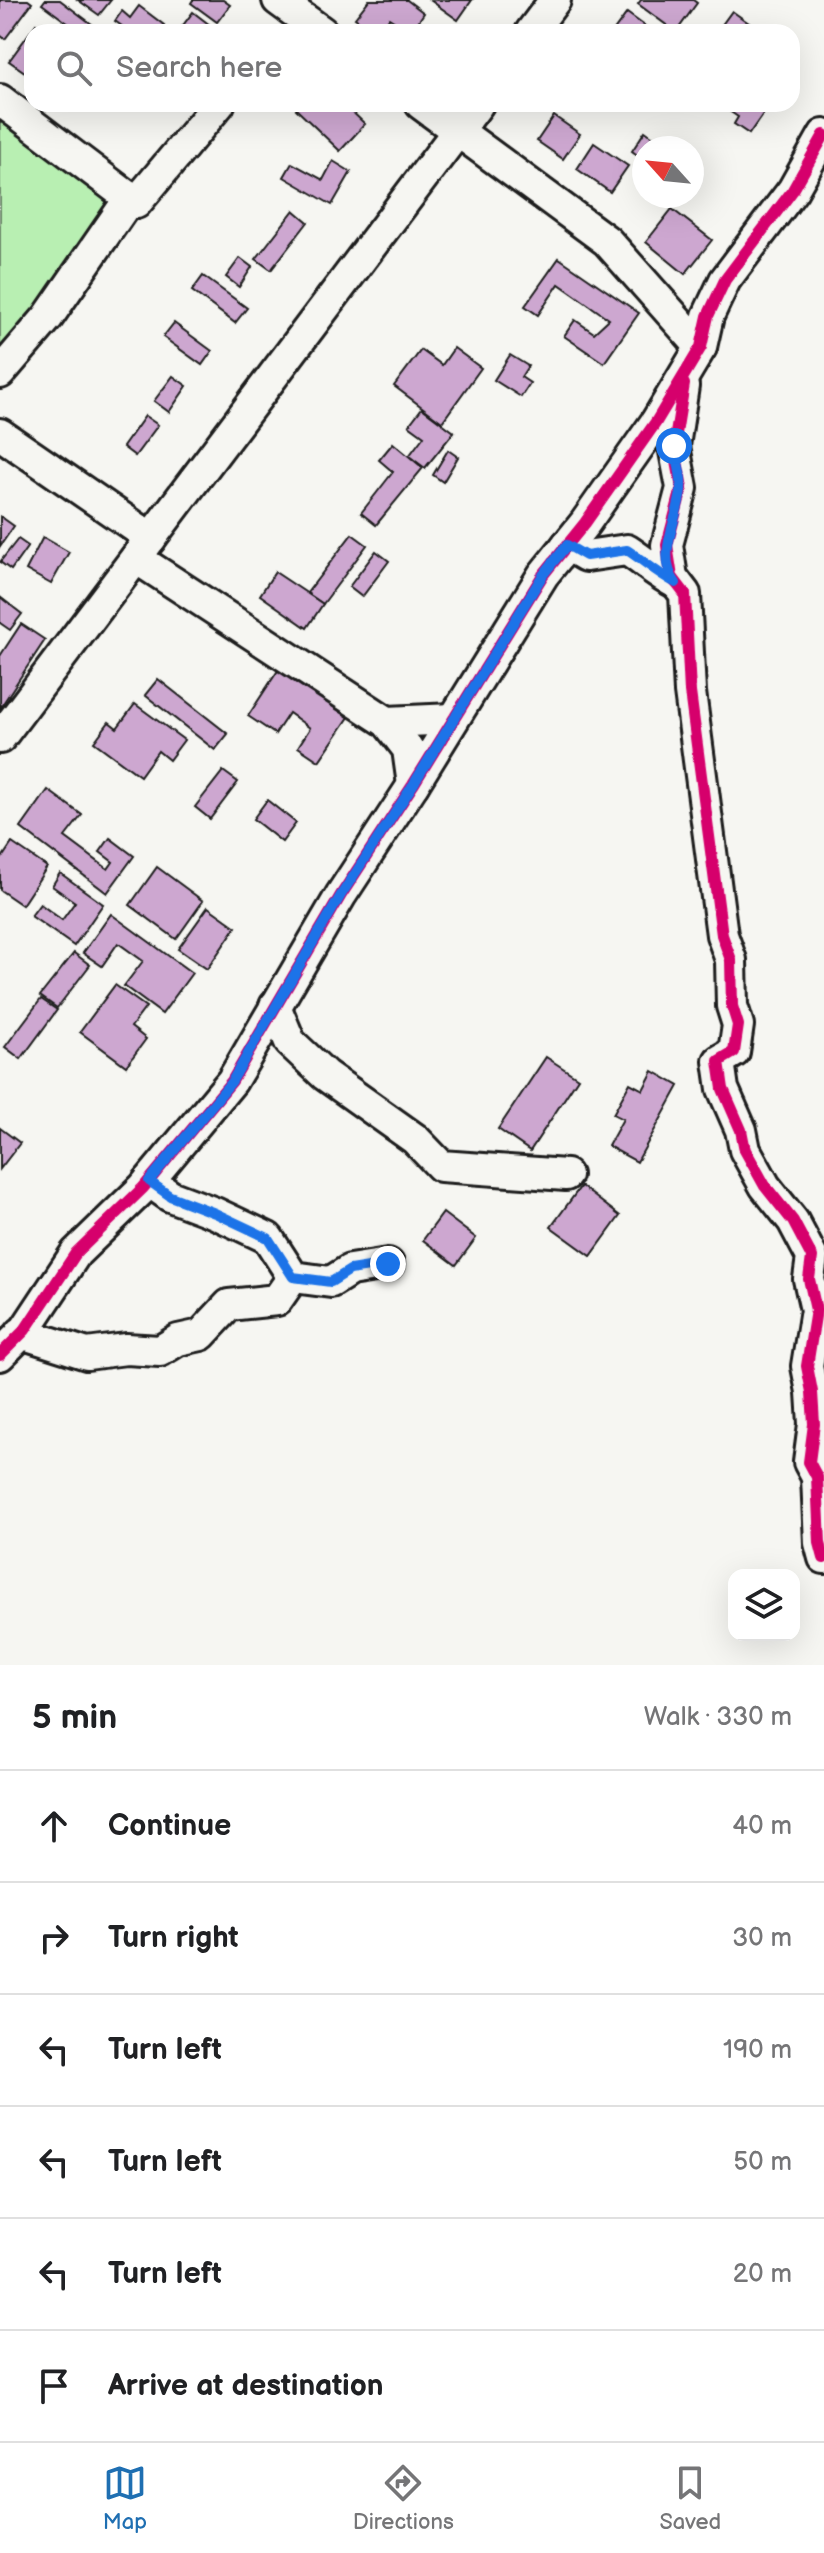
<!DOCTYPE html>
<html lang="en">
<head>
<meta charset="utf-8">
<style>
	:root { --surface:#fff; --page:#f6f6f6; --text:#202124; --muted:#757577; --line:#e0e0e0; --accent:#1f6fb2 }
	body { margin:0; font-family:"Balsamiq Sans",sans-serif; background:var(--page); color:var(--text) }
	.controls { position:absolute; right:24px; bottom:24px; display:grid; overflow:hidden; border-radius:16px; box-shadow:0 8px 32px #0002 }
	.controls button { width:72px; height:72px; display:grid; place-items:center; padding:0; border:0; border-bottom:2px solid var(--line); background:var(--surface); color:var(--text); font:40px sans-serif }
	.compass { position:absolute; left:632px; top:136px; width:72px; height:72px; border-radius:50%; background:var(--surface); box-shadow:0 8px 32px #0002; rotate:297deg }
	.stop { position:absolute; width:24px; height:24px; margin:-18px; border:6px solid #1a73e8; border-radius:50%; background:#fff }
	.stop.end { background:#1a73e8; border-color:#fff; box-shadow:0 2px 8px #0008 }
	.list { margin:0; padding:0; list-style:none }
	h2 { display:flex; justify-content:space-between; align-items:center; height:104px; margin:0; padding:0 32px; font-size:34px }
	h2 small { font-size:26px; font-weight:400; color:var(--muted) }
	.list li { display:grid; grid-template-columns:52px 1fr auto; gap:24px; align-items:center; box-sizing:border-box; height:112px; padding:0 32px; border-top:2px solid var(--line) }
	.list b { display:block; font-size:30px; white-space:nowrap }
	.list em { font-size:26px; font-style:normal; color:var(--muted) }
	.icon { flex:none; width:44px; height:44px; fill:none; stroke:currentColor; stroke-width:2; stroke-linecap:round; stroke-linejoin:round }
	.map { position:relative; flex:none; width:824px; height:1665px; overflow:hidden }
	.search { position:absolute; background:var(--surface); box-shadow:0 8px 32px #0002; left:24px; right:24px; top:24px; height:88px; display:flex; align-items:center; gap:20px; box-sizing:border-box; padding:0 28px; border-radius:24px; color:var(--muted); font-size:30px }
	.sheet { height:776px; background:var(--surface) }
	nav { display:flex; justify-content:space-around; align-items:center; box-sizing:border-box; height:112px; border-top:2px solid var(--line); background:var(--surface); font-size:22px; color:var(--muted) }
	nav a { display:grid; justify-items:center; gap:4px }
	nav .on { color:var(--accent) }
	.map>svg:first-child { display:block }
	.green { fill:#b8efb2; stroke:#6a8667; stroke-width:2 }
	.building { fill:#cda7d0; stroke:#1c1c1c; stroke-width:2 }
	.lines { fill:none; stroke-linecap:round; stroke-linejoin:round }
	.minor-casing { stroke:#1c1c1c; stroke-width:36 }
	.minor { stroke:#f6f6f2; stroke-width:30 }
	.cycleway-casing { stroke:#f6f6f2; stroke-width:17 }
	.cycleway { stroke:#d6006c; stroke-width:12 }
	.route { stroke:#1a73e8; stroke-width:10 }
</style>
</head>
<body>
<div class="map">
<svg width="824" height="1665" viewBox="0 0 824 1665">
	<rect width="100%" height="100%" fill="#f6f6f2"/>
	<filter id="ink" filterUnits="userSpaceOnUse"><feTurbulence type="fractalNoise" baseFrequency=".0125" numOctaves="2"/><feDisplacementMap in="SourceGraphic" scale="16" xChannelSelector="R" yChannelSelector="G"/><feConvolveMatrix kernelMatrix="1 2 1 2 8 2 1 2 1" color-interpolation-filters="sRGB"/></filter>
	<g filter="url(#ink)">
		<!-- green -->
		<polygon class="green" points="0,110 130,198 0,360"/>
		<!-- building -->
		<g class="building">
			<polygon points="0,0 28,0 32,3 5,39 0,35"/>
			<polygon points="45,0 60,0 93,25 88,32 70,32 73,27 42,4"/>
			<polygon points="78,0 111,0 99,15"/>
			<polygon points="193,0 223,0 230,5 217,22 191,3"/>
			<polygon points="369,0 407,0 424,13 411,32 389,18 379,32 374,32 355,18"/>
			<polygon points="430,0 472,0 458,20"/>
			<polygon points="641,0 693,0 697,3 676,32 638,4"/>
			<polygon points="139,6 164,25 159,32 130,32 115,21 122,11 130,18"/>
			<polygon points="732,11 753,26 748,32 728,32 721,26"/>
			<polygon points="193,12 219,32 178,32"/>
			<polygon points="627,13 653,32 613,32"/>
			<polygon points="36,24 47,32 32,32 32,77 9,61"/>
			<polygon points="301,104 344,104 365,124 340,151 296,109"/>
			<polygon points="719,104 754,104 765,111 749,134 734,124 738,117"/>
			<polygon points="554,116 580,134 563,159 537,141"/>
			<polygon points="645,131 662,143 659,148 644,148 644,160 632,151"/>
			<polygon points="594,143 628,166 610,192 577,169"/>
			<polygon points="333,161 351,172 332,205 284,177 292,163 323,180"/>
			<polygon points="672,209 712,240 685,274 646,242"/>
			<polygon points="294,210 308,222 271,270 256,259"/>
			<polygon points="240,258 252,267 239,287 226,277"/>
			<polygon points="559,258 639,313 604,363 564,336 575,320 594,333 609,319 559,284 538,315 525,306"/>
			<polygon points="203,276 247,308 235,323 192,291"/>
			<polygon points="174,323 212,351 202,365 163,337"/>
			<polygon points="454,348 481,368 442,422 394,386 421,350 442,365"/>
			<polygon points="510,355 528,366 521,377 530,383 521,397 494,380"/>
			<polygon points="173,376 187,386 169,412 154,401"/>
			<polygon points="422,408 454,432 425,468 409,456 424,436 409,425"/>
			<polygon points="145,416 158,425 135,456 123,447"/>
			<polygon points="393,443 423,468 376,525 361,513 393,472 379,460"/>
			<polygon points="448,450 458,457 443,482 433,475"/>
			<polygon points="0,516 14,526 0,546"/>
			<polygon points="352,534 367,545 323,604 307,593"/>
			<polygon points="43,537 69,552 51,584 26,570"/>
			<polygon points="18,539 28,546 11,570 0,562"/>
			<polygon points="376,551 389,561 362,597 349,587"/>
			<polygon points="275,572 323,604 307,628 260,595"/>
			<polygon points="0,597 22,614 10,630 0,623"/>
			<polygon points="21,624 45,640 0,708 0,656"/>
			<polygon points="279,669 349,717 319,761 298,747 310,728 289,713 275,734 248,716"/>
			<polygon points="158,679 228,734 215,750 145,695"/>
			<polygon points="135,704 184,740 169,760 158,751 140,776 94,742 109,722 117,728"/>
			<polygon points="223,771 238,782 210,819 195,807"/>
			<polygon points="48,790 82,815 65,837 108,869 113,862 100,852 110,838 134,856 107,893 21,828"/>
			<polygon points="267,800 296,823 282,842 253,819"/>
			<polygon points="12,843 47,867 22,905 0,890 0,861"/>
			<polygon points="157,867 203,901 176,939 130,905"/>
			<polygon points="60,873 103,904 74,946 31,916 40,904 62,920 75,902 52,886"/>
			<polygon points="208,907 236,927 207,969 178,949"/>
			<polygon points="111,914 192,973 162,1014 124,986 143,961 118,943 102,966 83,953"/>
			<polygon points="74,953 90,965 57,1008 40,996"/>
			<polygon points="115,985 146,1007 131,1027 146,1039 126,1066 80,1032"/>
			<polygon points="41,999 57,1010 21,1059 5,1047"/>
			<polygon points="546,1057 578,1078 530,1151 498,1129"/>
			<polygon points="653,1071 679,1086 637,1162 608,1146 623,1119 613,1114 630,1083 643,1090"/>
			<polygon points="0,1128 20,1143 0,1169"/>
			<polygon points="581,1186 620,1216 591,1256 551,1227"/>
			<polygon points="443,1213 476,1238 456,1265 423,1240"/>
		</g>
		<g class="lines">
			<defs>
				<g id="minor">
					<polyline points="278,0 322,32"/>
					<polyline points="531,32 555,0"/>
					<polyline points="0,100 136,203 219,104"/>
					<polyline points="421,104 607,241 701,347"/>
					<polyline points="0,373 48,317 130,198"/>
					<polyline points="683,386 674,446 682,488 667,545 672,577 685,594 690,692 722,935 731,960 732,1006 738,1025 734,1052 719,1061 723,1089 741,1130 745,1150 765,1186 793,1221 812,1257 809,1279 816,1310 807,1366 812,1392 814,1424 809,1462 817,1477 820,1543 824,1558"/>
					<polyline points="0,434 151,538"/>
					<path d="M567,545L586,556L627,550C644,561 658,574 676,583"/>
					<polyline points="136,558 387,722 408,749 413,785"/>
					<polyline points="387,722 453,719"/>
					<polyline points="0,738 478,104"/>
					<polyline points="275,1006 290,1042 325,1075 415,1139 441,1166 566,1175"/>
					<polyline points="149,1181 170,1196 215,1213 268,1238 293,1277 331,1282 350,1270 388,1264"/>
					<polyline points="21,1333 87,1354 126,1349 160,1351 178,1340 201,1335 229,1305 277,1300 293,1277"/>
					<polyline points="0,1355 25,1330 76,1253 143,1188 232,1081 341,895 413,785 543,575 585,523 656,422 701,347 708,316 725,280 793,190 824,135"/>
				</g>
			</defs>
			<!-- minor casing -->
			<use href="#minor" class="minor-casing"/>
			<!-- minor -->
			<use href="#minor" class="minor"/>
			<defs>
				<g id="cycleway">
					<polyline points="684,384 674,446 682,488 667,545 672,577 685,594 690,692 722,935 731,960 732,1006 738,1025 734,1052 719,1061 723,1089 741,1130 745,1150 765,1186 793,1221 812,1257 809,1279 816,1310 807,1366 812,1392 814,1424 809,1462 817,1477 820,1543 824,1558"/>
					<polyline points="0,1355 25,1330 76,1253 143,1188 232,1081 341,895 413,785 543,575 585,523 656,422 701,347 708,316 725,280 793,190 824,135"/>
				</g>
			</defs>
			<!-- cycleway casing -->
			<use href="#cycleway" class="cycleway-casing"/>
			<!-- cycleway -->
			<use href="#cycleway" class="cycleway"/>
		</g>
	</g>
	<g class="lines" filter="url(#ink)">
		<!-- route -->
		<path class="route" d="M388,1264L350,1270L331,1282L293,1277L268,1238L215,1213L170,1196L149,1181L232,1081L341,895L413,785L543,575L567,545L586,556L627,550C644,561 658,574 676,583C655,556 678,520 681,491C683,477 677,460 674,446"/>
	</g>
</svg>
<div class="controls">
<button><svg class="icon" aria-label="layers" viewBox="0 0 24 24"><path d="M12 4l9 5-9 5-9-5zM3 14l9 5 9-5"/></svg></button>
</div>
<svg class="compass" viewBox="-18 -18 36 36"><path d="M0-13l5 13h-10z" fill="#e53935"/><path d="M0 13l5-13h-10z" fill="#757577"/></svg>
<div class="stop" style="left:674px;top:446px"></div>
<div class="stop end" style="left:388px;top:1264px"></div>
<div class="search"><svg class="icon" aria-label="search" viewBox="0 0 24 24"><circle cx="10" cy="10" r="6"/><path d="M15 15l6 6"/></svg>Search here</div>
</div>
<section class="sheet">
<h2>5 min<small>Walk · 330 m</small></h2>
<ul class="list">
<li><svg class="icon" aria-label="ahead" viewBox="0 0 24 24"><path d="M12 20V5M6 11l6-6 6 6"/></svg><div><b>Continue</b></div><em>40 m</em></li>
<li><svg class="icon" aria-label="right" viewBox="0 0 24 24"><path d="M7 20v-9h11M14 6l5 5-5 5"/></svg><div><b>Turn right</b></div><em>30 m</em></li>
<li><svg class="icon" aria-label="left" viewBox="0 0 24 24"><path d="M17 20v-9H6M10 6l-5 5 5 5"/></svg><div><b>Turn left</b></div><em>190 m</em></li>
<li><svg class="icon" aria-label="left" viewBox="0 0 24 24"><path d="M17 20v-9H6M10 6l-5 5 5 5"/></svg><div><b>Turn left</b></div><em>50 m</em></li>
<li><svg class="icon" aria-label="left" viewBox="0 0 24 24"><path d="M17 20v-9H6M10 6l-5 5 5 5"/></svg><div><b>Turn left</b></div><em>20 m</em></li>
<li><svg class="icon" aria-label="arrive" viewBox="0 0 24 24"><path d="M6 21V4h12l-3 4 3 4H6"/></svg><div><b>Arrive at destination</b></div></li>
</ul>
</section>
<nav>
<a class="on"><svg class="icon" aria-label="map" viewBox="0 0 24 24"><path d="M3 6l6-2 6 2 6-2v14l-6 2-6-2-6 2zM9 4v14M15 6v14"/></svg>Map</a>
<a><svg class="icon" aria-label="directions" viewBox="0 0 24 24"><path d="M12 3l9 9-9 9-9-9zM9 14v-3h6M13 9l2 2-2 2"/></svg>Directions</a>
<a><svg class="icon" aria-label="saved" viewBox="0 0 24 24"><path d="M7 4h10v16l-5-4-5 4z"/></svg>Saved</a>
</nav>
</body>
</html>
